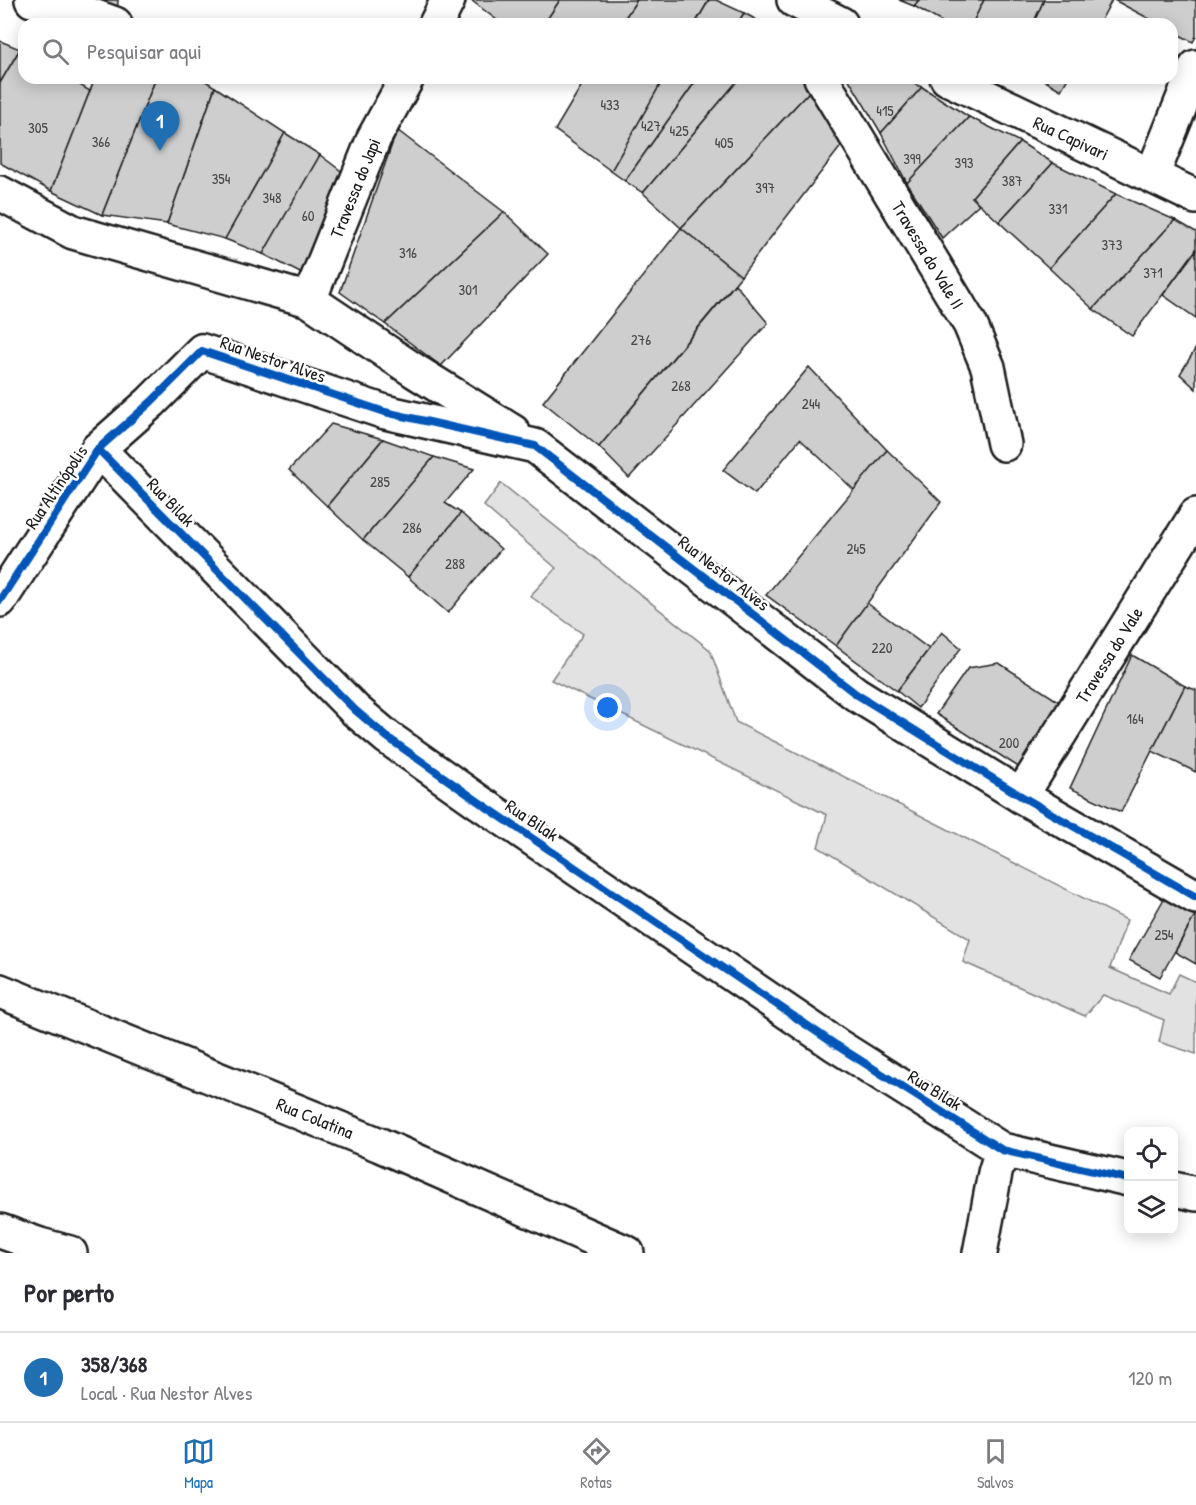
<!DOCTYPE html>
<html lang="pt">
<head>
<meta charset="utf-8">
<style>
	:root { --surface:#fff; --page:#f7f7f7; --text:#2b2b33; --muted:#7c7c81; --line:#e1e1e2; --accent:#1f6fb2 }
	body { margin:0; font-family:"Patrick Hand",sans-serif; background:var(--page); color:var(--text) }
	.controls { position:absolute; right:18px; bottom:18px; display:grid; overflow:hidden; border-radius:12px; box-shadow:0 3px 15px #0003 }
	.controls button { width:54px; height:54px; display:grid; place-items:center; padding:0; border:0; border-bottom:2px solid var(--line); background:var(--surface); color:var(--text); font:30px sans-serif }
	.you { position:absolute; left:608px; top:708px; width:21px; height:21px; margin:-15px; border:4px solid #fff; border-radius:50%; background:#1a73e8; box-shadow:0 0 0 9px #1a73e833 }
	.badge { display:grid; place-items:center; width:39px; height:39px; border-radius:50%; background:var(--accent); color:#fff; font-size:20px; font-weight:700 }
	.pin { position:absolute; translate:-50% -50px; filter:drop-shadow(0 2px 3px #0008) }
	.pin::after { content:''; position:absolute; top:32px; width:21px; height:18px; background:inherit; clip-path:polygon(0 0,100% 0,50% 100%) }
	.list { margin:0; padding:0; list-style:none }
	h2 { display:flex; justify-content:space-between; align-items:center; height:78px; margin:0; padding:0 24px; font-size:26px }
	h2 small { font-size:20px; font-weight:400; color:var(--muted) }
	.list li { display:grid; grid-template-columns:39px 1fr auto; gap:18px; align-items:center; box-sizing:border-box; height:90px; padding:0 24px; border-top:2px solid var(--line) }
	.list b { display:block; font-size:22px; white-space:nowrap }
	.list p { margin:0; font-size:20px; white-space:nowrap; color:var(--muted) }
	.list em { font-size:20px; font-style:normal; color:var(--muted) }
	.icon { flex:none; width:33px; height:33px; fill:none; stroke:currentColor; stroke-width:2; stroke-linecap:round; stroke-linejoin:round }
	.map { position:relative; flex:none; width:1196px; height:1253px; overflow:hidden }
	.search { position:absolute; background:var(--surface); box-shadow:0 3px 15px #0003; left:18px; right:18px; top:18px; height:66px; display:flex; align-items:center; gap:15px; box-sizing:border-box; padding:0 21px; border-radius:18px; color:var(--muted); font-size:22px }
	.sheet { height:168px; background:var(--surface) }
	nav { display:flex; justify-content:space-around; align-items:center; box-sizing:border-box; height:84px; border-top:2px solid var(--line); background:var(--surface); font-size:16px; color:var(--muted) }
	nav a { display:grid; justify-items:center; gap:3px }
	nav .on { color:var(--accent) }
	.map>svg:first-child { display:block }
	.green { fill:#e2e2e2; stroke:#7f7f7f; stroke-width:1.5 }
	.building { fill:#cecece; stroke:#1c1c1c; stroke-width:1.5 }
	.lines { fill:none; stroke-linecap:round; stroke-linejoin:round }
	.minor-casing { stroke:#1c1c1c; stroke-width:38 }
	.minor { stroke:#fff; stroke-width:33 }
	.cycleway-casing { stroke:#fff; stroke-width:11 }
	.cycleway { stroke:#0057b8; stroke-width:8 }
	.labels { text-anchor:middle; dominant-baseline:central; stroke-width:5; stroke-linejoin:round; paint-order:stroke }
	.number-label { font-size:15px; fill:#484848 }
	.street-label { font-size:18px; fill:#1c1c1c; stroke:#fff }
</style>
</head>
<body>
<div class="map">
<svg width="1196" height="1253" viewBox="0 0 1196 1253">
	<rect width="100%" height="100%" fill="#fff"/>
	<filter id="ink" filterUnits="userSpaceOnUse"><feTurbulence type="fractalNoise" baseFrequency=".0167" numOctaves="2"/><feDisplacementMap in="SourceGraphic" scale="12" xChannelSelector="R" yChannelSelector="G"/><feConvolveMatrix kernelMatrix="1 2 1 2 8 2 1 2 1" color-interpolation-filters="sRGB"/></filter>
	<g filter="url(#ink)">
		<!-- green -->
		<polygon class="green" points="501,483 710,650 736,722 1127,920 1110,968 1169,994 1179,974 1196,982 1196,1054 1159,1042 1164,1020 1103,995 1085,1016 963,962 970,939 818,847 827,815 551,680 583,634 530,596 556,568 484,506"/>
		<!-- building -->
		<g class="building">
			<polygon points="66,0 118,0 117,13"/>
			<polygon points="471,0 560,0 544,24 502,24"/>
			<polygon points="560,0 637,0 621,24 544,24"/>
			<polygon points="637,0 709,0 695,24 621,24"/>
			<polygon points="709,0 716,0 744,13 737,24 695,24"/>
			<polygon points="899,0 919,0 914,6"/>
			<polygon points="919,0 984,0 972,24 945,24 914,6"/>
			<polygon points="984,0 1044,0 1033,24 972,24"/>
			<polygon points="1044,0 1112,0 1099,24 1033,24"/>
			<polygon points="1114,0 1196,0 1196,36 1193,42 1172,31 1172,24 1159,24"/>
			<polygon points="744,13 764,24 737,24"/>
			<polygon points="0,41 20,49 0,83"/>
			<polygon points="20,49 24,52 24,78 68,78 90,91 51,191 0,163 0,83"/>
			<polygon points="95,78 156,78 102,215 51,191"/>
			<polygon points="156,78 201,78 215,87 167,224 102,215"/>
			<polygon points="586,78 664,78 611,171 555,130"/>
			<polygon points="664,78 698,78 625,181 611,171"/>
			<polygon points="698,78 740,78 643,193 625,181"/>
			<polygon points="740,78 803,78 810,91 681,228 643,193"/>
			<polygon points="848,78 902,78 922,87 881,133"/>
			<polygon points="1040,78 1068,78 1061,90"/>
			<polygon points="215,87 285,133 225,239 167,224"/>
			<polygon points="922,87 969,117 907,183 881,133"/>
			<polygon points="810,91 842,145 741,276 681,228"/>
			<polygon points="969,117 1020,142 972,197 979,204 942,238 907,183"/>
			<polygon points="397,130 504,212 385,324 340,292"/>
			<polygon points="285,133 320,155 263,254 225,239"/>
			<polygon points="1020,142 1053,163 999,222 972,197"/>
			<polygon points="320,155 349,177 302,274 263,254"/>
			<polygon points="1053,163 1116,194 1049,268 999,222"/>
			<polygon points="1116,194 1175,220 1093,309 1049,268"/>
			<polygon points="504,212 548,254 441,366 385,324"/>
			<polygon points="1175,220 1196,232 1196,250 1132,336 1093,309"/>
			<polygon points="681,228 741,276 599,447 543,402"/>
			<polygon points="1196,250 1196,318 1163,295"/>
			<polygon points="735,284 768,323 629,478 599,447"/>
			<polygon points="1196,348 1196,389 1180,374"/>
			<polygon points="809,367 887,450 854,490 800,439 755,494 723,470"/>
			<polygon points="331,424 383,439 327,506 289,470"/>
			<polygon points="383,439 434,457 363,540 327,506"/>
			<polygon points="887,450 941,502 836,646 766,595"/>
			<polygon points="434,457 474,469 445,503 461,513 408,577 363,540"/>
			<polygon points="461,513 501,549 448,613 408,577"/>
			<polygon points="867,603 929,649 897,691 836,646"/>
			<polygon points="942,632 961,648 918,708 897,691"/>
			<polygon points="1132,655 1185,686 1121,812 1070,788"/>
			<polygon points="999,663 1061,703 1023,770 936,714 968,668"/>
			<polygon points="1185,686 1196,690 1196,772 1152,751"/>
			<polygon points="1165,897 1195,916 1160,977 1129,960"/>
			<polygon points="1195,916 1196,917 1196,964 1175,952"/>
		</g>
		<g class="lines">
			<defs>
				<g id="minor">
					<polyline points="32,0 93,16 115,24"/>
					<polyline points="794,0 841,24"/>
					<polyline points="436,24 448,0"/>
					<polyline points="821,78 970,324 988,367 1004,444"/>
					<polyline points="947,78 1196,197"/>
					<polyline points="1152,176 1196,67"/>
					<polyline points="0,193 73,232 309,300 415,371 513,432"/>
					<polyline points="309,300 374,138 407,78"/>
					<polyline points="98,449 355,710 387,737 479,802 836,1045 1002,1150 1128,1179"/>
					<polyline points="0,600 98,449 151,402 202,351 385,412 535,446 856,694 1021,796 1196,897"/>
					<polyline points="1021,796 1196,515"/>
					<polyline points="0,991 380,1145 627,1253"/>
					<polyline points="1174,1189 1196,1194"/>
					<polyline points="0,1231 40,1245 70,1253"/>
					<polyline points="980,1253 995,1173 1002,1150"/>
				</g>
			</defs>
			<!-- minor casing -->
			<use href="#minor" class="minor-casing"/>
			<!-- minor -->
			<use href="#minor" class="minor"/>
			<defs>
				<g id="cycleway">
					<polyline points="98,449 355,710 387,737 479,802 836,1045 1002,1150 1128,1179"/>
					<polyline points="0,600 98,449 151,402 202,351 385,412 535,446 856,694 1021,796 1196,897"/>
				</g>
			</defs>
			<!-- cycleway casing -->
			<use href="#cycleway" class="cycleway-casing"/>
			<!-- cycleway -->
			<use href="#cycleway" class="cycleway"/>
		</g>
	</g>
	<g class="labels">
		<!-- number labels -->
		<g class="number-label">
			<text x="610" y="104">433</text>
			<text x="885" y="110">415</text>
			<text x="651" y="125">427</text>
			<text x="38" y="127">305</text>
			<text x="679" y="130">425</text>
			<text x="101" y="141">366</text>
			<text x="724" y="142">405</text>
			<text x="912" y="158">399</text>
			<text x="964" y="162">393</text>
			<text x="221" y="178">354</text>
			<text x="1012" y="180">387</text>
			<text x="765" y="187">397</text>
			<text x="272" y="197">348</text>
			<text x="1058" y="208">331</text>
			<text x="308" y="215">60</text>
			<text x="1112" y="244">373</text>
			<text x="408" y="252">316</text>
			<text x="1153" y="272">371</text>
			<text x="468" y="289">301</text>
			<text x="641" y="339">276</text>
			<text x="681" y="385">268</text>
			<text x="811" y="403">244</text>
			<text x="380" y="481">285</text>
			<text x="412" y="527">286</text>
			<text x="856" y="548">245</text>
			<text x="455" y="563">288</text>
			<text x="882" y="647">220</text>
			<text x="1135" y="718">164</text>
			<text x="1009" y="742">200</text>
			<text x="1164" y="934">254</text>
		</g>
		<!-- street labels -->
		<g class="street-label">
			<text transform="translate(1071 138) rotate(25)">Rua Capivari</text>
			<text transform="translate(355 188) rotate(-68)">Travessa do Japi</text>
			<text transform="translate(928 255) rotate(59)">Travessa do Vale II</text>
			<text transform="translate(273 359) rotate(19)">Rua Nestor Alves</text>
			<text transform="translate(56 487) rotate(-56)">Rua Altinópolis</text>
			<text transform="translate(171 502) rotate(46)">Rua Bilak</text>
			<text transform="translate(724 573) rotate(38)">Rua Nestor Alves</text>
			<text transform="translate(1109 655) rotate(-58)">Travessa do Vale</text>
			<text transform="translate(532 820) rotate(34)">Rua Bilak</text>
			<text transform="translate(935 1090) rotate(32)">Rua Bilak</text>
			<text transform="translate(315 1118) rotate(22)">Rua Colatina</text>
		</g>
	</g>
</svg>
<div class="controls">
<button><svg class="icon" aria-label="locate" viewBox="0 0 24 24"><circle cx="12" cy="12" r="6"/><path d="M12 2v4M12 18v4M2 12h4M18 12h4"/></svg></button>
<button><svg class="icon" aria-label="layers" viewBox="0 0 24 24"><path d="M12 4l9 5-9 5-9-5zM3 14l9 5 9-5"/></svg></button>
</div>
<div class="you"></div>
<div class="pin badge" style="left:160px;top:151px">1</div>
<div class="search"><svg class="icon" aria-label="search" viewBox="0 0 24 24"><circle cx="10" cy="10" r="6"/><path d="M15 15l6 6"/></svg>Pesquisar aqui</div>
</div>
<section class="sheet">
<h2>Por perto<small></small></h2>
<ul class="list">
<li><span class="badge">1</span><div><b>358/368</b><p>Local · Rua Nestor Alves</p></div><em>120 m</em></li>
</ul>
</section>
<nav>
<a class="on"><svg class="icon" aria-label="map" viewBox="0 0 24 24"><path d="M3 6l6-2 6 2 6-2v14l-6 2-6-2-6 2zM9 4v14M15 6v14"/></svg>Mapa</a>
<a><svg class="icon" aria-label="directions" viewBox="0 0 24 24"><path d="M12 3l9 9-9 9-9-9zM9 14v-3h6M13 9l2 2-2 2"/></svg>Rotas</a>
<a><svg class="icon" aria-label="saved" viewBox="0 0 24 24"><path d="M7 4h10v16l-5-4-5 4z"/></svg>Salvos</a>
</nav>
</body>
</html>
